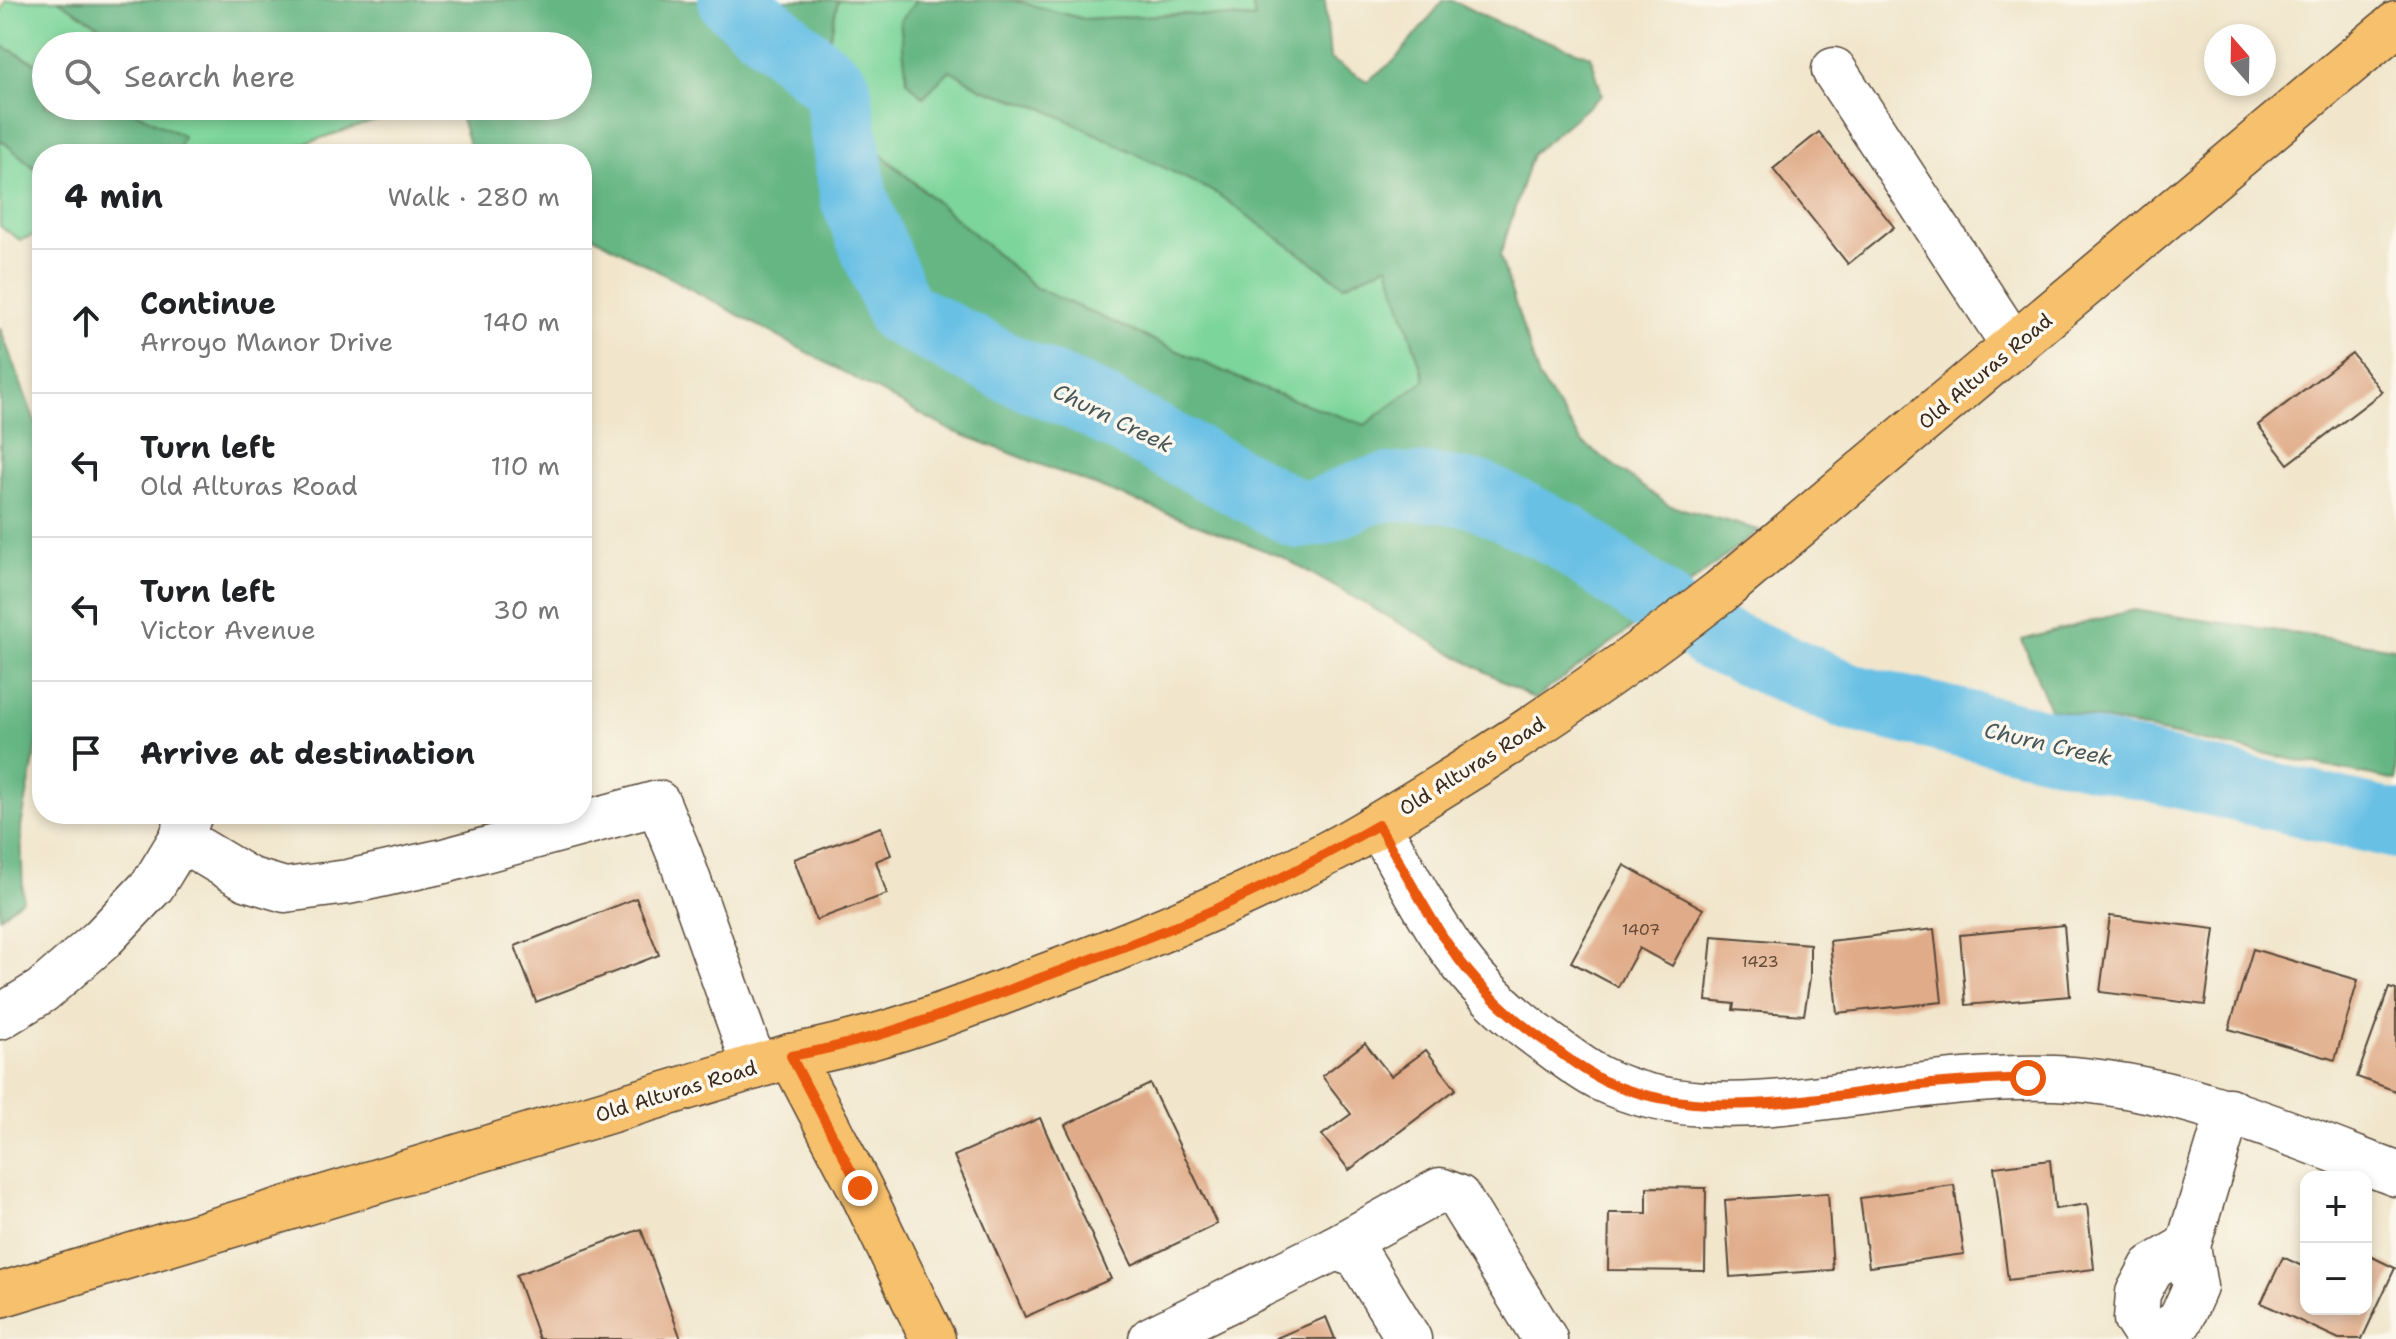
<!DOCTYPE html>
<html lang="en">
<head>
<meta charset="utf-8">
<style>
	:root { --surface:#fff; --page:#f2f2f2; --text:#202124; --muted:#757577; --line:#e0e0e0 }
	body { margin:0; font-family:"Shantell Sans",sans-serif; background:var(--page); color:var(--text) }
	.controls { position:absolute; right:24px; bottom:24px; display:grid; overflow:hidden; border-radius:16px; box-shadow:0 4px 12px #0003 }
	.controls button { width:72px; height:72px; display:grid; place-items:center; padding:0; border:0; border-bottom:2px solid var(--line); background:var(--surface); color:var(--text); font:40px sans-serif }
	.compass { position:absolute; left:2204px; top:24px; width:72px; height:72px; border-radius:50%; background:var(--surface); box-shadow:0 4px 12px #0003; rotate:340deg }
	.stop { position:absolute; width:24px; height:24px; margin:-18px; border:6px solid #ea580c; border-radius:50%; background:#fff }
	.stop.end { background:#ea580c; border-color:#fff; box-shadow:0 2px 8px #0008 }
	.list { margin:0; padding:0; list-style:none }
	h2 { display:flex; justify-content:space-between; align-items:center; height:104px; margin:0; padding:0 32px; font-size:34px }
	h2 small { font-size:26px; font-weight:400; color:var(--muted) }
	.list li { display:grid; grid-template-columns:52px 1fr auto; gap:24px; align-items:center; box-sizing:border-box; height:144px; padding:0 32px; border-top:2px solid var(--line) }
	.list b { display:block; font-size:30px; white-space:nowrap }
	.list p { margin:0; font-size:26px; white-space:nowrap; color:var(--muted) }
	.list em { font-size:26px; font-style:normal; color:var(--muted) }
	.icon { flex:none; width:44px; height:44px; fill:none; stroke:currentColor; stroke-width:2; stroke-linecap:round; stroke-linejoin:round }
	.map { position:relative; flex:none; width:2396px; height:1339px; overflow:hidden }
	.search { position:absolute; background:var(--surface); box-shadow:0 4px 12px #0003; left:32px; top:32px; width:560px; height:88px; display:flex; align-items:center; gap:20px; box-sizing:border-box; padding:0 28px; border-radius:44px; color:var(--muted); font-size:30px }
	.panel { position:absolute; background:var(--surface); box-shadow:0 4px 12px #0003; left:32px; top:144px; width:560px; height:680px; border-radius:32px }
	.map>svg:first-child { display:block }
	.green { fill:#7cd59a; stroke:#5c805c; stroke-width:2 }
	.forest { fill:#65b682; stroke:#507050; stroke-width:2 }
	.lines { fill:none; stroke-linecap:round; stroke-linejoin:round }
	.river { stroke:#67c0e5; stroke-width:68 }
	.building { fill:#e0ab88 }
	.minor-casing { stroke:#564638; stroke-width:47 }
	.major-casing { stroke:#564638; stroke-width:47 }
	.minor { stroke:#fff; stroke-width:44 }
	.major { stroke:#f7c06c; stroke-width:44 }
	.route { stroke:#ea580c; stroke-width:10 }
	.labels { text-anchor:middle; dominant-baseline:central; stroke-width:7; stroke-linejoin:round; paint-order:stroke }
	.number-label { font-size:16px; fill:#644a38 }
	.street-label { font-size:20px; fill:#3b2a1e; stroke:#fbf7ec }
	.water-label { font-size:22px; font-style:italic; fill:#48575a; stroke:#fbf7ec }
</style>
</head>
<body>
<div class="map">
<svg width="2396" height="1339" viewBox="0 0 2396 1339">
	<rect width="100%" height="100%" fill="#fbf7ec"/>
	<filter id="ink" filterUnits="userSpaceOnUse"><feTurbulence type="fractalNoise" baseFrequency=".0125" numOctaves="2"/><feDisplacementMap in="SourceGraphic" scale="16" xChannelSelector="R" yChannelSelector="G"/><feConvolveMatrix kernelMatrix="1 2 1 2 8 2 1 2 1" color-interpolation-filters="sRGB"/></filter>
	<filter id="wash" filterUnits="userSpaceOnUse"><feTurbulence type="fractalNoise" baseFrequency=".006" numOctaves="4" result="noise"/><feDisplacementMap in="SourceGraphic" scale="32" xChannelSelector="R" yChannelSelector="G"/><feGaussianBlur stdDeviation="1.8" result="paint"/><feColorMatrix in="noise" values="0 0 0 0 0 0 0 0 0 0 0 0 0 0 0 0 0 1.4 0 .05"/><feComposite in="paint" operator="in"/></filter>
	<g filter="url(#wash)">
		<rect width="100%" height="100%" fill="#f1e6cc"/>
		<!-- green -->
		<g class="green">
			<polygon points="6,0 58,0 133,46 46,46 46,68 0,45 0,14"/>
			<polygon points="838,0 917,0 900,21 923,97 950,70 982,89 1045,109 1216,193 1344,285 1388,265 1425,380 1365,425 1263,389 1036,288 817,98"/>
			<polygon points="1012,0 1252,0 1256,19 1181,14 1084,19"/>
			<polygon points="284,35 296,46 232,46"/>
			<polygon points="123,106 358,106 374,121 272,154 177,154 182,136"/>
			<polygon points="0,139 42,174 42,233 20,240 0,226"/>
		</g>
		<!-- forest -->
		<g class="forest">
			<polygon points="58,0 838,0 817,99 1036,288 1263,389 1365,425 1425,380 1388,265 1344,285 1216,193 1045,109 982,89 950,70 923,97 907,81 900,21 917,0 1012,0 1084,19 1181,14 1255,19 1252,0 1325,0 1330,59 1367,81 1394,61 1444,0 1452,0 1495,22 1591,56 1602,95 1532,154 1500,256 1539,378 1582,442 1668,505 1759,530 1662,606 1534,699 1282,557 950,430 582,230 582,154 472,154 457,106 578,106 578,46 296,46 284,35 232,46 133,46"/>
			<polygon points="0,45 46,68 46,106 123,106 183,136 177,154 42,154 42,174 0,139"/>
			<polygon points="358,106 418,106 374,121"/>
			<polygon points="0,328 42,440 42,719 21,827 23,899 0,917"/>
			<polygon points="2133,610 2396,648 2396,781 2050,709 2022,640"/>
		</g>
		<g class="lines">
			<!-- river -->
			<g class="river">
				<polyline points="732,0 837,87 854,198 900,312 1008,368 1089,402 1299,515 1320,512 1361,494 1387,487 1435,488 1479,495 1562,535 1662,606"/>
				<polyline points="1709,636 1853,698 2396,825"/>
			</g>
		</g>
		<g id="blocks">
			<!-- building -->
			<g class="building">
				<polygon points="1819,132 1894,227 1848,264 1773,169"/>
				<polygon points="2352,353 2382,392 2288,464 2258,425"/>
				<polygon points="881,827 891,855 876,861 887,894 816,920 794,859"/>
				<polygon points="1624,865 1703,909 1672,966 1639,948 1618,987 1571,962"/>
				<polygon points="636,898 659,955 536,1002 515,946"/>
				<polygon points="2110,916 2215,929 2205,1005 2100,992"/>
				<polygon points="2064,925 2070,996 1966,1005 1960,935"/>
				<polygon points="1934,929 1942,1002 1837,1013 1830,941"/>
				<polygon points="1712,936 1810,944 1810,978 1804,1015 1733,1010 1734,1004 1706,1001"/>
				<polygon points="2253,949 2358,980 2335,1060 2229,1029"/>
				<polygon points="2389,988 2396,990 2396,1091 2357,1077"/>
				<polygon points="1365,1043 1391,1076 1426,1050 1456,1089 1349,1170 1322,1135 1351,1114 1322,1076"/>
				<polygon points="1150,1084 1217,1224 1132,1265 1065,1125"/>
				<polygon points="1040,1118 1111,1279 1025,1317 954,1156"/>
				<polygon points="2050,1160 2055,1209 2087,1204 2094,1269 2008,1280 1994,1167"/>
				<polygon points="1954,1185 1964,1254 1869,1267 1860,1198"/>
				<polygon points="1647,1187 1706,1188 1705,1271 1608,1270 1609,1213 1647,1213"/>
				<polygon points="1828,1193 1833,1270 1730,1277 1725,1200"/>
				<polygon points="641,1229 681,1339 539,1339 516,1275"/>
				<polygon points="2366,1254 2395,1268 2362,1339 2339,1339 2261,1303 2283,1257 2306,1268 2306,1309 2366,1309"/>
				<polygon points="1326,1317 1335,1339 1274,1339"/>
			</g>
		</g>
	</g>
	<g filter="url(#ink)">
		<use href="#blocks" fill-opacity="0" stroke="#564638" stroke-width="2"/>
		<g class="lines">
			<defs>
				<g id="minor">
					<polyline points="1834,70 2014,346"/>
					<path d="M1378,825C1402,866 1424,910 1452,950C1477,986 1510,1016 1546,1042C1564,1055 1581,1069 1601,1079C1663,1109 1735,1108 1802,1100C1886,1091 1970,1075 2055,1078C2174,1083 2286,1132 2396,1174"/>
					<polyline points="181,839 248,879 285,890 348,882 444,861 658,803 680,856 755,1067"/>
					<polyline points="0,1017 42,991 101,940 153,885 181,839 190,814"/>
					<polyline points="1335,1248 1440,1190 1458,1197 1545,1339"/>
					<polyline points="1151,1339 1335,1248 1358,1256 1409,1339"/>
					<polyline points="2149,1339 2136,1319 2138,1293 2152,1267 2188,1246"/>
					<polyline points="2152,1339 2180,1321 2195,1287 2188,1246 2229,1110"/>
				</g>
				<g id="major">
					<polyline points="791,1056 860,1188 933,1339"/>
					<path d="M0,1295L791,1056C878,1041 963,1008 1045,976C1142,940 1236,901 1328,853C1362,836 1394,815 1427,795C1529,733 1626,665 1720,592L2396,24"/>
				</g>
			</defs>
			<!-- minor casing -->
			<use href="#minor" class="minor-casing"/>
			<!-- major casing -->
			<use href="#major" class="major-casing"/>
			<!-- minor -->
			<use href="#minor" class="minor"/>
			<!-- major -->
			<use href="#major" class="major"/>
		</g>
	</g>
	<g class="lines" filter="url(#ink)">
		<!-- route -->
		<path class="route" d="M860,1188L791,1056C875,1041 956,1010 1035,980C1094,958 1153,937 1211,911C1268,886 1324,856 1378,825C1402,865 1425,912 1452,950C1478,987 1510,1017 1547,1043C1564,1056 1583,1070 1602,1080C1695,1122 1798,1100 1895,1088C1939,1082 1983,1080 2028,1078"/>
	</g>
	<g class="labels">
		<!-- number labels -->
		<g class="number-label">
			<text x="1641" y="929">1407</text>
			<text x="1760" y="961">1423</text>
		</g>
		<!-- street labels -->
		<g class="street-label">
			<text transform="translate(1985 371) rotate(-40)">Old Alturas Road</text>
			<text transform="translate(1472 766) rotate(-32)">Old Alturas Road</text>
			<text transform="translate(676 1091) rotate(-17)">Old Alturas Road</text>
		</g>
		<!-- water labels -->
		<g class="water-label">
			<text transform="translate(1113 418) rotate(26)">Churn Creek</text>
			<text transform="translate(2048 744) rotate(13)">Churn Creek</text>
		</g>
	</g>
</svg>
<div class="controls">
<button>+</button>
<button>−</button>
</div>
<svg class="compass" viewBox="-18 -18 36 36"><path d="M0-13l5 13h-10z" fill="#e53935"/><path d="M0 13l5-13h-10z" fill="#757577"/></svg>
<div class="stop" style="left:2028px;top:1078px"></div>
<div class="stop end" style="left:860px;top:1188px"></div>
<div class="search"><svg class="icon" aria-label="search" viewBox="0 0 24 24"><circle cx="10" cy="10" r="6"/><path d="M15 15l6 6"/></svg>Search here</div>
<section class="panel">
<h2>4 min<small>Walk · 280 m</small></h2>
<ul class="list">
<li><svg class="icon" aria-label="ahead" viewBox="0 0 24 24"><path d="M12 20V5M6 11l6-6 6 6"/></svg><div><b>Continue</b><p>Arroyo Manor Drive</p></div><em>140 m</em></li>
<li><svg class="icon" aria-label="left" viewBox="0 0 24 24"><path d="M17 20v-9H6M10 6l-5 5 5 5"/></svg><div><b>Turn left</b><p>Old Alturas Road</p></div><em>110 m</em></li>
<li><svg class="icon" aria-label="left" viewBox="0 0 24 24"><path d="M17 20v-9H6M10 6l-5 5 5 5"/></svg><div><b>Turn left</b><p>Victor Avenue</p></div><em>30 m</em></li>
<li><svg class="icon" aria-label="arrive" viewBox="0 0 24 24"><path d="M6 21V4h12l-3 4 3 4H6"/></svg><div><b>Arrive at destination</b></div></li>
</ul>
</section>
</div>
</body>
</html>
